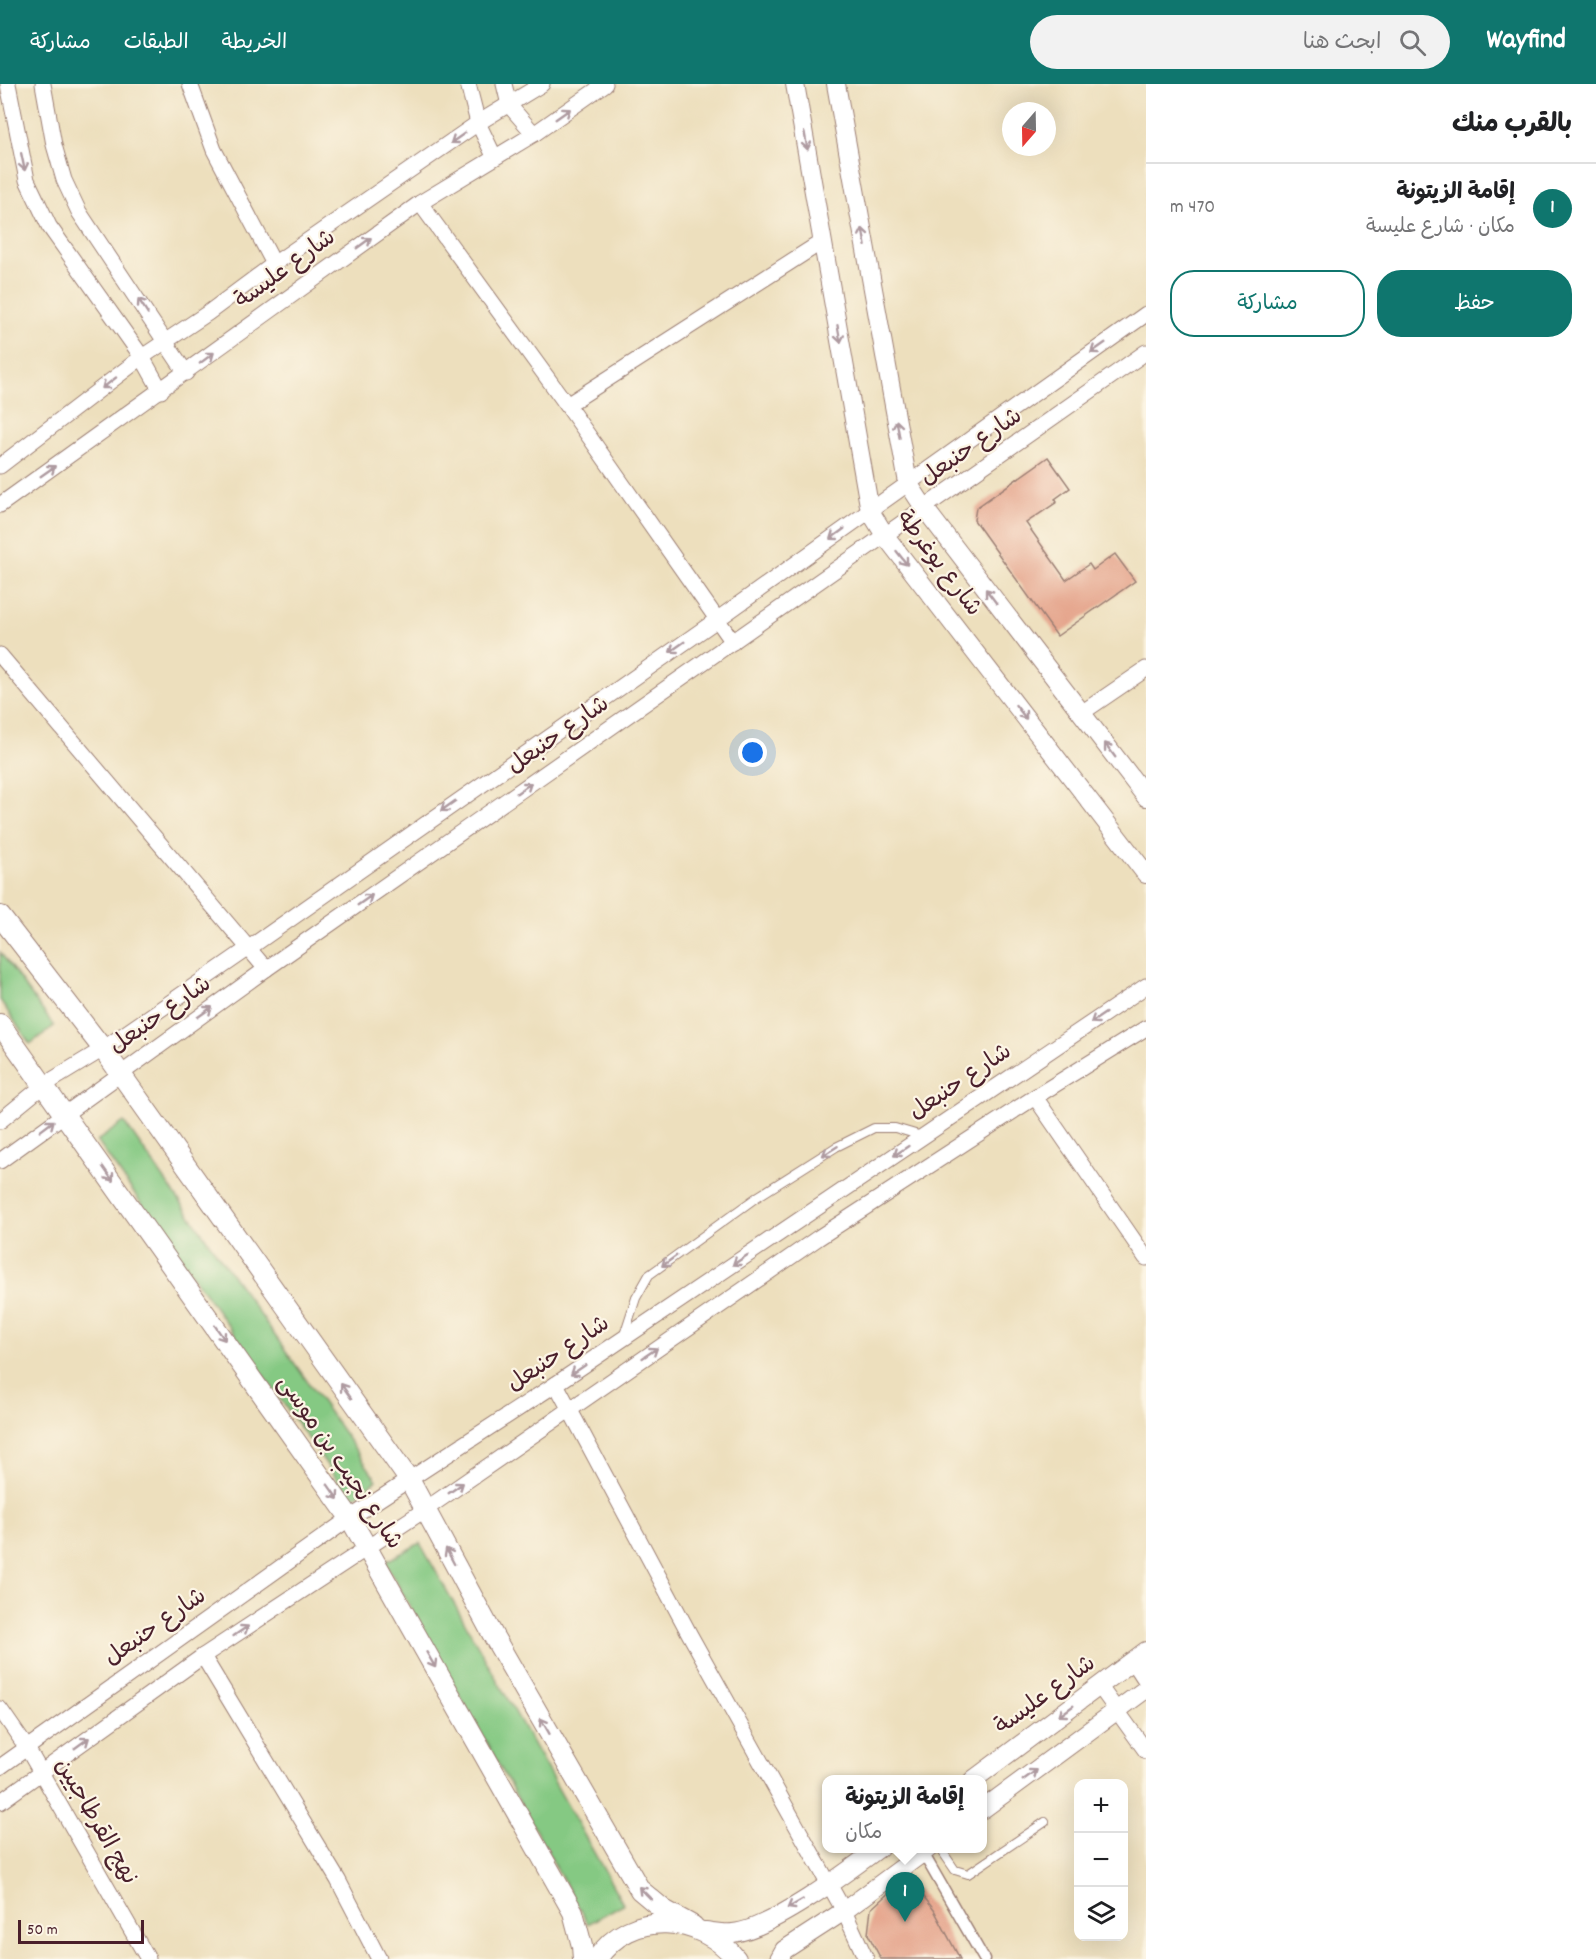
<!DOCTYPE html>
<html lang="ar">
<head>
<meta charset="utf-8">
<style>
	:root { --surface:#fff; --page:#f2f2f2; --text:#202124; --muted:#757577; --line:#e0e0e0; --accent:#0f766e }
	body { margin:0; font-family:Dekko,"Playpen Sans Arabic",sans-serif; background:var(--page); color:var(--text); direction:rtl }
	.controls { position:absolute; right:18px; bottom:18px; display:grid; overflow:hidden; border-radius:12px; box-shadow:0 6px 24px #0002 }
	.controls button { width:54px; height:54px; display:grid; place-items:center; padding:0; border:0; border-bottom:2px solid var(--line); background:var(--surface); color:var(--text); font:30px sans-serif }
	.compass { position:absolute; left:1002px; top:18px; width:54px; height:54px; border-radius:50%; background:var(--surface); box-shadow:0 6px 24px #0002; rotate:200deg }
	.scale { position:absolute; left:18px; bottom:15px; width:126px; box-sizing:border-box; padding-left:6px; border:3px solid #4a1f2b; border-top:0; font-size:16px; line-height:21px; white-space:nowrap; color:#4a1f2b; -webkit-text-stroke:4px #fcf5e5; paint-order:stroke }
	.you { position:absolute; left:753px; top:669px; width:21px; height:21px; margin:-15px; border:4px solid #fff; border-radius:50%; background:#1a73e8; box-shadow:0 0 0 9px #1a73e833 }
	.badge { display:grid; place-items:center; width:39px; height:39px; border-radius:50%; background:var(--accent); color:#fff; font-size:20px; font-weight:700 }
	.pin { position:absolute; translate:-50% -50px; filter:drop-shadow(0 2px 3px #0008) }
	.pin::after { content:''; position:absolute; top:32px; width:21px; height:18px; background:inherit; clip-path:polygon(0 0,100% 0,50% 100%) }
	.popup { position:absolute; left:822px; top:1691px; width:165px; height:78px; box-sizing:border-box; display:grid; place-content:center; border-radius:12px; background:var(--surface); filter:drop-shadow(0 2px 4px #0005); font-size:20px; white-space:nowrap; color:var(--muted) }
	.popup b { font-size:22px; color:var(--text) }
	.popup::after { content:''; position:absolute; left:50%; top:100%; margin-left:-12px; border:12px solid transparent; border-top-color:var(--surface) }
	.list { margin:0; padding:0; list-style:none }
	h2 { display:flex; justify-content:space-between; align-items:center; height:78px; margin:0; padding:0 24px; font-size:26px }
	h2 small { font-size:20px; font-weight:400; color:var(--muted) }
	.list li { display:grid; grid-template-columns:39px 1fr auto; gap:18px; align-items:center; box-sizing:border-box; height:90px; padding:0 24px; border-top:2px solid var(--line) }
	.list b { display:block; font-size:22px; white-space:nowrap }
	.list p { margin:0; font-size:20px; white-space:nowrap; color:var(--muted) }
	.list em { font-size:20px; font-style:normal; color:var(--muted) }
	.actions { display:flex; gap:12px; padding:18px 24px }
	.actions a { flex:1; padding:14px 0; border:2px solid var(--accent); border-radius:24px; text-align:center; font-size:21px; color:var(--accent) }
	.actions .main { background:var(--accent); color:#fff }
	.icon { flex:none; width:33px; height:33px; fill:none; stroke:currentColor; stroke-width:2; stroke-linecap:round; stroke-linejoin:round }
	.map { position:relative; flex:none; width:1146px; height:1875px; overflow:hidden; direction:ltr }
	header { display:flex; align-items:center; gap:36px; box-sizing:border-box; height:84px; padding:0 30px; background:var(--accent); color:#fff }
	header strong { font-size:28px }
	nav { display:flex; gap:33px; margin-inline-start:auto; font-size:21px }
	.search { width:420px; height:54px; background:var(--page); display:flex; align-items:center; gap:15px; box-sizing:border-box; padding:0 21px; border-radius:33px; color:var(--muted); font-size:22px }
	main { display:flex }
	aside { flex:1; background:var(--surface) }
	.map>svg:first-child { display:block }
	.green { fill:#85c983; stroke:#687457; stroke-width:1.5 }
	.building { fill:#e4a188 }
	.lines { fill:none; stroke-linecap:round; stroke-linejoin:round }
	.service-casing { stroke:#9c7f74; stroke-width:10 }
	.pedestrian-casing { stroke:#9c7f74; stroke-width:13 }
	.minor-casing { stroke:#9c7f74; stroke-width:17 }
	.tertiary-casing { stroke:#9c7f74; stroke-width:20 }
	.secondary-casing { stroke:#9c7f74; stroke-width:22 }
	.service { stroke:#fff; stroke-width:8 }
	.pedestrian { stroke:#fff; stroke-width:10 }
	.minor { stroke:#fff; stroke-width:15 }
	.tertiary { stroke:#fff; stroke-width:18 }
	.secondary { stroke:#fff; stroke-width:20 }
	.oneway { stroke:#ae9aa0 }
	.labels { text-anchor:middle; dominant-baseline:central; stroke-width:4.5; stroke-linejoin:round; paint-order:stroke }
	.street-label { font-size:24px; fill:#4a1f2b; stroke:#fcf5e5 }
</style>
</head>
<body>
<header>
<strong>Wayfind</strong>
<div class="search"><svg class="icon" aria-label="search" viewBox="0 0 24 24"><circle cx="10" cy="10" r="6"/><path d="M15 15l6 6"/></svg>ابحث هنا</div>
<nav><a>الخريطة</a><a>الطبقات</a><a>مشاركة</a></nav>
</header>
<main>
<aside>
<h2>بالقرب منك<small></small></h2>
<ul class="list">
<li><span class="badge">1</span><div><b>إقامة الزيتونة</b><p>مكان · شارع عليسة</p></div><em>470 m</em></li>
</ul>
<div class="actions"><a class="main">حفظ</a><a>مشاركة</a></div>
</aside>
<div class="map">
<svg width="1146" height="1875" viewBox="0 0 1146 1875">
	<rect width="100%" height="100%" fill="#fcf5e5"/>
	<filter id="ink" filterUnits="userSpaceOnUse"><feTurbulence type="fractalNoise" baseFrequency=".0167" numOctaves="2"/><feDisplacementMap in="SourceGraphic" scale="12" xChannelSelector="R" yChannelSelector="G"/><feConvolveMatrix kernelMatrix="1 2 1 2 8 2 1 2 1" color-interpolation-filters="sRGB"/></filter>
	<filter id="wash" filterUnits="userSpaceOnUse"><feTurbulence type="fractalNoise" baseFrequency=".008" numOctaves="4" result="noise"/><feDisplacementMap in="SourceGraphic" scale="24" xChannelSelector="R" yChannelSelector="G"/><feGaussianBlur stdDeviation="1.35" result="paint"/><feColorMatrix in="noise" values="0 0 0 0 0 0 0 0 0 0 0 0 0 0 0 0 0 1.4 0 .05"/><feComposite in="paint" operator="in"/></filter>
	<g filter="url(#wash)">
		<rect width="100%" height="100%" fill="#eddfbd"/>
		<!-- green -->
		<g class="green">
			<polygon points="0,868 54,942 30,960 0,916"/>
			<polygon points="124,1038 377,1396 351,1415 97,1057"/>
			<polygon points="420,1459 623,1820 588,1840 385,1478"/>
		</g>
		<g id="blocks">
			<!-- building -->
			<g class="building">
				<polygon points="1048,373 1070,404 1055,415 1057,418 1026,439 1066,496 1089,480 1093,486 1115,470 1135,497 1057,552 974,436 976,424"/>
				<polygon points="893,1805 918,1805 934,1826 960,1875 881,1875 868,1850 871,1825"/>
			</g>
		</g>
	</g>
	<g filter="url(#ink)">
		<use href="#blocks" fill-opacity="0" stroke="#9c7f74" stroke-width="1.5"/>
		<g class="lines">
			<defs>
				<g id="service">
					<polyline points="624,1251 636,1214 649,1191 757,1113 836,1063 874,1044 895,1044 922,1052"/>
					<polyline points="940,1764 955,1786 968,1790 1045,1738"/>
				</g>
				<polyline id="pedestrian" points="923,1769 984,1875"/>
				<g id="minor">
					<polyline points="8,0 27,96 49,142 142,273 161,307"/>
					<polyline points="43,0 54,61 64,96 79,128 186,289"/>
					<polyline points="190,0 214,66 274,180"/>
					<polyline points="468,0 478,39 494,72"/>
					<polyline points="504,0 509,21 534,50"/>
					<polyline points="420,119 567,321 733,558"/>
					<polyline points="567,321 823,157"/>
					<polyline points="0,382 142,273 208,229 274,180 478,39 542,0"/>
					<polyline points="0,421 420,119 534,50 605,0"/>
					<polyline points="0,571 266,885"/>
					<polyline points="1083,628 1146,585"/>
					<polyline points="1035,1013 1146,1174"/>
					<polyline points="0,1037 44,1001 103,965 249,864 718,535 1146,230"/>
					<polyline points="0,1077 266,885 1146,268"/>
					<polyline points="556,1300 690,1551 844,1827 866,1875"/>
					<polyline points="203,1572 338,1796 379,1875"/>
					<polyline points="1133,1577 1146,1597"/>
					<polyline points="1100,1603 1146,1667"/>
					<polyline points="0,1625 27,1664 148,1875"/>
					<polyline points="0,1683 350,1434 556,1300 1146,902"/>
					<polyline points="0,1718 203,1572 426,1425 818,1154 1035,1013 1146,944"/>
				</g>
				<g id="tertiary">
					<polyline points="795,0 870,427 886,453 1146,790"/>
					<polyline points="836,0 908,399 925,425 1146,713"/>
					<polyline points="973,1696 1146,1567"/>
					<polyline points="983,1725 1146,1605"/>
					<path d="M705,1847C714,1848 724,1850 733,1849C771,1845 847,1788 879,1764"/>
					<polyline points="779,1875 784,1866 844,1827 929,1764"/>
				</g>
				<g id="secondary">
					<polyline points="0,832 103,965 410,1397 494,1553 640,1806 664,1826 693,1842"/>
					<polyline points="0,940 350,1434 573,1828 582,1862 583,1875"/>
					<path d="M597,1875C630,1824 702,1831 736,1875"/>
				</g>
			</defs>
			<!-- service casing -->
			<use href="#service" class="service-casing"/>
			<!-- pedestrian casing -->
			<use href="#pedestrian" class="pedestrian-casing"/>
			<!-- minor casing -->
			<use href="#minor" class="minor-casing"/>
			<!-- tertiary casing -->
			<use href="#tertiary" class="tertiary-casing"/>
			<!-- secondary casing -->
			<use href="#secondary" class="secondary-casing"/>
			<!-- service -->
			<use href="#service" class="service"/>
			<!-- pedestrian -->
			<use href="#pedestrian" class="pedestrian"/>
			<!-- minor -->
			<use href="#minor" class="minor"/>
			<!-- tertiary -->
			<use href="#tertiary" class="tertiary"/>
			<!-- secondary -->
			<use href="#secondary" class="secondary"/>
		</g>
		<!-- one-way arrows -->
		<defs><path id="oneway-shaft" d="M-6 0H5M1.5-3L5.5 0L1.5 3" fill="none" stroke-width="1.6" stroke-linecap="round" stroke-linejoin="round" transform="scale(1.5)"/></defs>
		<g class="oneway">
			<use href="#oneway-shaft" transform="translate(563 30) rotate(-35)"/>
			<use href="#oneway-shaft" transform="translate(458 54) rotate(145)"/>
			<use href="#oneway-shaft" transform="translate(806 57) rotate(80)"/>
			<use href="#oneway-shaft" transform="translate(23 78) rotate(78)"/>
			<use href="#oneway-shaft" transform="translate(864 153) rotate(-100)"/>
			<use href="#oneway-shaft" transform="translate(364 159) rotate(-36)"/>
			<use href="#oneway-shaft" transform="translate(143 222) rotate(-123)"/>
			<use href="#oneway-shaft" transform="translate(839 250) rotate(80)"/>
			<use href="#oneway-shaft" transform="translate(1098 264) rotate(145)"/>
			<use href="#oneway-shaft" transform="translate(207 274) rotate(-37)"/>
			<use href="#oneway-shaft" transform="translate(109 299) rotate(142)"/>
			<use href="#oneway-shaft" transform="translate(898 345) rotate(-100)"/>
			<use href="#oneway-shaft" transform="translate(48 387) rotate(-35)"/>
			<use href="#oneway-shaft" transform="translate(837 450) rotate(144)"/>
			<use href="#oneway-shaft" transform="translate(902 474) rotate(52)"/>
			<use href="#oneway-shaft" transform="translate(991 512) rotate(-127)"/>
			<use href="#oneway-shaft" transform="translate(677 563) rotate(145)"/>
			<use href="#oneway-shaft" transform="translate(1021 628) rotate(52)"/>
			<use href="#oneway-shaft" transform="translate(1110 666) rotate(-126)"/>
			<use href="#oneway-shaft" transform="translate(524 704) rotate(-35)"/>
			<use href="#oneway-shaft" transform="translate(448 722) rotate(145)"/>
			<use href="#oneway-shaft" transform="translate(365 816) rotate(-35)"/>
			<use href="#oneway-shaft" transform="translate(205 928) rotate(-35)"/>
			<use href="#oneway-shaft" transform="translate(1098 934) rotate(146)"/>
			<use href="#oneway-shaft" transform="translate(47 1042) rotate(-37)"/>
			<use href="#oneway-shaft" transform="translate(830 1067) rotate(148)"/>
			<use href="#oneway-shaft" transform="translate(901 1067) rotate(146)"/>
			<use href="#oneway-shaft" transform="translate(108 1090) rotate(55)"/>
			<use href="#oneway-shaft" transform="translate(740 1176) rotate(146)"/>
			<use href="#oneway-shaft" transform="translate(669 1177) rotate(144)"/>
			<use href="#oneway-shaft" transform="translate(220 1249) rotate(55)"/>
			<use href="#oneway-shaft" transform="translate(650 1269) rotate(-34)"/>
			<use href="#oneway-shaft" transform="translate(578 1286) rotate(146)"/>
			<use href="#oneway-shaft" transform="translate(346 1307) rotate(-125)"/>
			<use href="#oneway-shaft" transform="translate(456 1404) rotate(-35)"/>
			<use href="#oneway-shaft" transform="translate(333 1408) rotate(55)"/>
			<use href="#oneway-shaft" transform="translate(450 1472) rotate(-118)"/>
			<use href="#oneway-shaft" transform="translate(241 1547) rotate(-34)"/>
			<use href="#oneway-shaft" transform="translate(431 1576) rotate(60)"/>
			<use href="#oneway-shaft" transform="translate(1066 1627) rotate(144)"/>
			<use href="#oneway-shaft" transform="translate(545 1642) rotate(-120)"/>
			<use href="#oneway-shaft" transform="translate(82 1659) rotate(-36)"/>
			<use href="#oneway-shaft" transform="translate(1030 1691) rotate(-36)"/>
			<use href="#oneway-shaft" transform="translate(645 1809) rotate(-135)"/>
			<use href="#oneway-shaft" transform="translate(795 1820) rotate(150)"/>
		</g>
	</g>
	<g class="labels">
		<!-- street labels -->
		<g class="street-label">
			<text transform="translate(286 186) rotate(-36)">شارع عليسة</text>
			<text transform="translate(972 364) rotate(-35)">شارع حنبعل</text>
			<text transform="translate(938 480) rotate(53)">شارع يوغرطة</text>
			<text transform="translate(559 652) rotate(-35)">شارع حنبعل</text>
			<text transform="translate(161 932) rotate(-35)">شارع حنبعل</text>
			<text transform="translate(961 999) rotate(-34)">شارع حنبعل</text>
			<text transform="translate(559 1271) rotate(-34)">شارع حنبعل</text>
			<text transform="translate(339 1379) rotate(56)">شارع نجيب بن موسى</text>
			<text transform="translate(156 1544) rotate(-35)">شارع حنبعل</text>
			<text transform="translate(1046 1612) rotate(-36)">شارع عليسة</text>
			<text transform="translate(95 1738) rotate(60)">نهج القرطاجيين</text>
		</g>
	</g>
</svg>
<div class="controls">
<button>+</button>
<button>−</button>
<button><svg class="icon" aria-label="layers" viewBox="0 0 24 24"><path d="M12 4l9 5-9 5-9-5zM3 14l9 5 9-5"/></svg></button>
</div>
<svg class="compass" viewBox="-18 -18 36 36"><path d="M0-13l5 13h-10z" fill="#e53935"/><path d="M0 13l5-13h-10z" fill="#757577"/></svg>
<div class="scale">50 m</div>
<div class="you"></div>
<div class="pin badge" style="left:905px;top:1838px">1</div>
<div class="popup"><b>إقامة الزيتونة</b>مكان</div>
</div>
</main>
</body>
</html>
